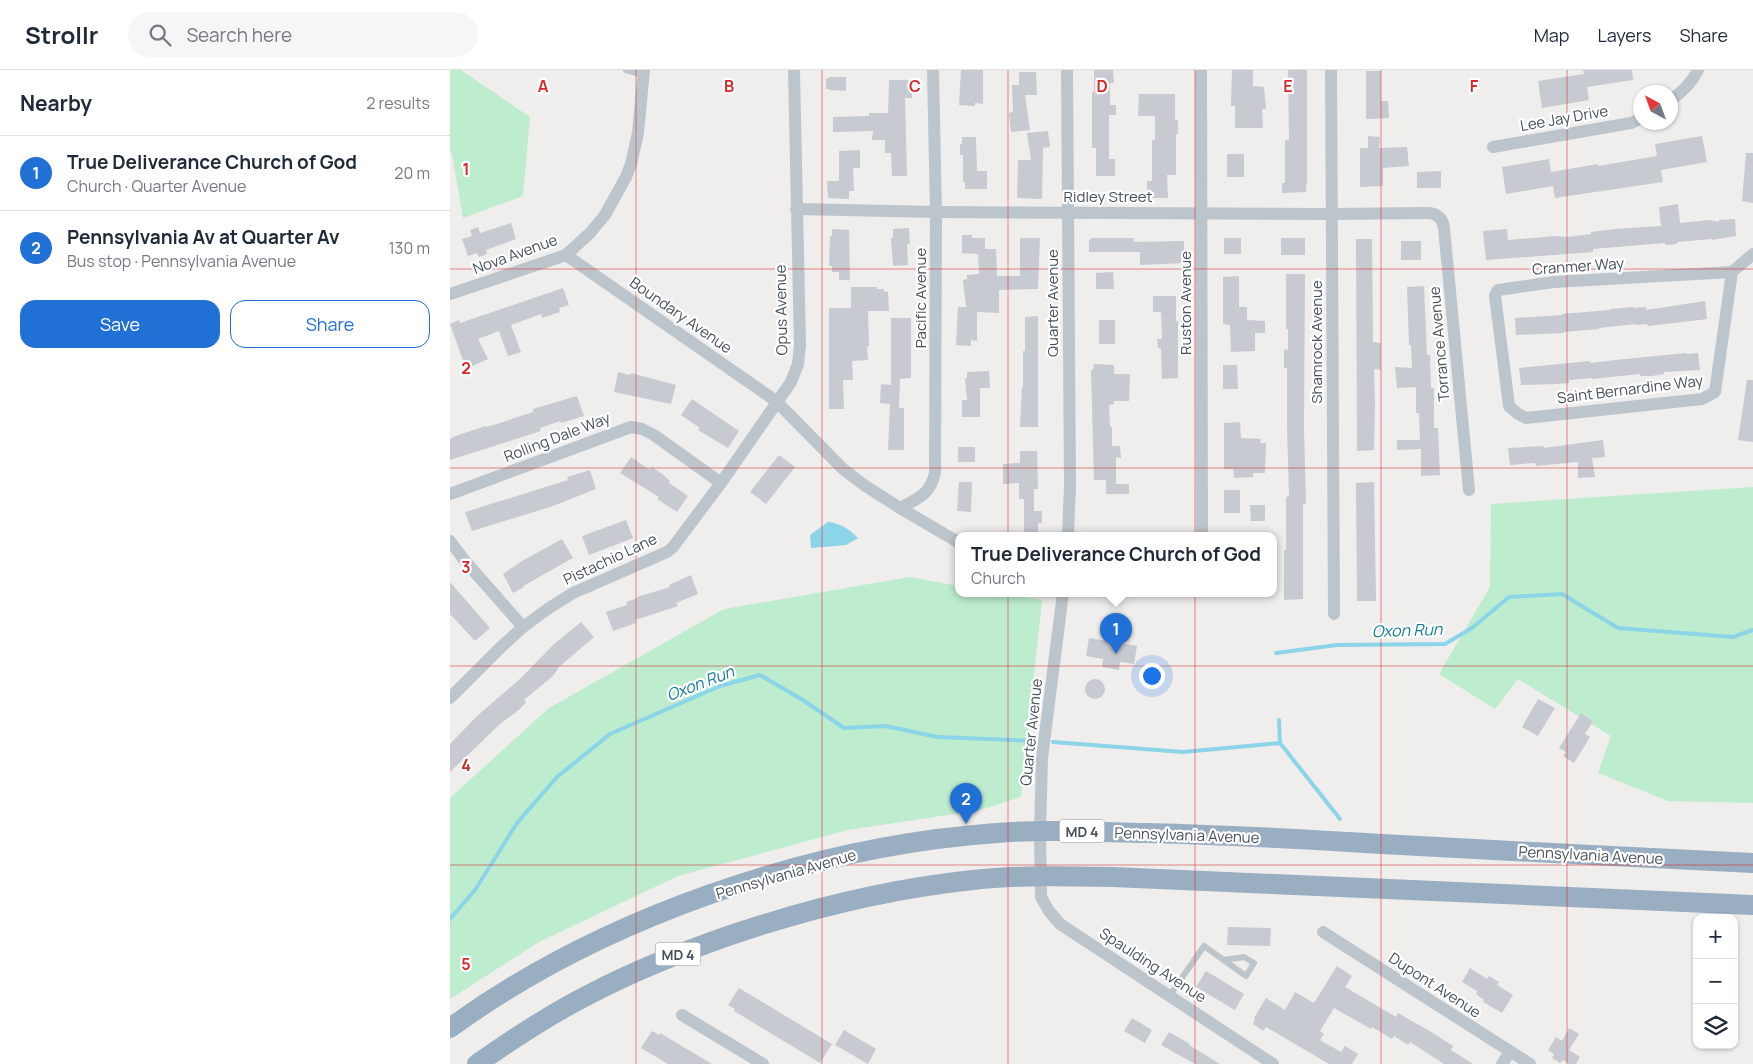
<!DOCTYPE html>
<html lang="en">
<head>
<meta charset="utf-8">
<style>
	:root { --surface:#fff; --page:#f6f6f7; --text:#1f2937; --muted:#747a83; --line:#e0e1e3; --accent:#2170d6 }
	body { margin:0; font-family:Manrope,sans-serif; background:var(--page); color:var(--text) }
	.controls { position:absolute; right:15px; bottom:15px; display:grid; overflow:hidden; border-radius:10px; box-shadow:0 1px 4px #0004 }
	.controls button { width:45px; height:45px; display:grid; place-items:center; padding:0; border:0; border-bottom:1px solid var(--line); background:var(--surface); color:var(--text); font:25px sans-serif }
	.compass { position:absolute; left:1183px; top:15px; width:45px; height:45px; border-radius:50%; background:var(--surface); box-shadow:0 1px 4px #0004; rotate:319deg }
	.you { position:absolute; left:701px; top:605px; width:18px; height:18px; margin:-12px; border:4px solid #fff; border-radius:50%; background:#1a73e8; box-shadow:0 0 0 8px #1a73e833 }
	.badge { display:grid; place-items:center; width:32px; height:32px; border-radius:50%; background:var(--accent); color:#fff; font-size:16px; font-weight:700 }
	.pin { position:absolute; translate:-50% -41px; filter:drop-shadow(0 1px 2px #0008) }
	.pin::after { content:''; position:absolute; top:26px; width:18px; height:15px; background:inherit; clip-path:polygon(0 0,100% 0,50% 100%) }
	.popup { position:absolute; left:505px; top:462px; width:322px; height:65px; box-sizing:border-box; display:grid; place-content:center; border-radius:10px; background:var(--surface); filter:drop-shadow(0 1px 4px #0005); font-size:16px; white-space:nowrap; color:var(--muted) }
	.popup b { font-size:19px; color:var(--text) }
	.popup::after { content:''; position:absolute; left:50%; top:100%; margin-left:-10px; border:10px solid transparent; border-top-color:var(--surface) }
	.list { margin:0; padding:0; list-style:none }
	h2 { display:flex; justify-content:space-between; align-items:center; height:65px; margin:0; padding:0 20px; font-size:21px }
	h2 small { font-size:16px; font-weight:400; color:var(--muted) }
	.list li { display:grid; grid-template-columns:32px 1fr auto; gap:15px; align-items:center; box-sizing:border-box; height:75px; padding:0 20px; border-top:1px solid var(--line) }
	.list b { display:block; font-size:19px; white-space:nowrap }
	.list p { margin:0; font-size:16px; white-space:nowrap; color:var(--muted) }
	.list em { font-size:16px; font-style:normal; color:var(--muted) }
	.actions { display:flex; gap:10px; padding:15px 20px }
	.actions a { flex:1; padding:11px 0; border:1px solid var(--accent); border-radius:15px; text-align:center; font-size:18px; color:var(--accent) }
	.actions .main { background:var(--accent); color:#fff }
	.icon { flex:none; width:28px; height:28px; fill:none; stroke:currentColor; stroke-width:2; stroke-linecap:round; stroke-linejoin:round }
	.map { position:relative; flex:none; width:1303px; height:994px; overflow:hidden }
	header { display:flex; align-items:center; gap:30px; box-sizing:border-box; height:70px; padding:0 25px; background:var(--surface); border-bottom:1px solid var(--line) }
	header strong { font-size:24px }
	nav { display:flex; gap:28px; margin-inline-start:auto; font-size:18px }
	.search { width:350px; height:45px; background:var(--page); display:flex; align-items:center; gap:12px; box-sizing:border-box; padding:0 18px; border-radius:28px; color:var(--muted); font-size:19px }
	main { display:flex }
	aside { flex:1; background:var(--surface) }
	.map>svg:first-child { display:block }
	.green { fill:#bdeccf }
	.water { fill:#8cd4e7 }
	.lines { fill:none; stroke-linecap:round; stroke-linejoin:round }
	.stream { stroke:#8cd4e7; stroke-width:4 }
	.building { fill:#c7cad0 }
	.service { stroke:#bcc5cc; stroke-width:6 }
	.minor { stroke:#bcc5cc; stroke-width:12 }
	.trunk { stroke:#9aaec2; stroke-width:20 }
	.grid { fill:none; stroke:#d62828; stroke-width:1; stroke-opacity:0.55 }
	.labels { text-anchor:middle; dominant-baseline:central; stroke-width:4.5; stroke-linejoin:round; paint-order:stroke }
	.shield { fill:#fff; stroke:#7e858c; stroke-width:1 }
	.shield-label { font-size:14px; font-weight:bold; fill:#47515a }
	.street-label { font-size:15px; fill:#47515a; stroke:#fff }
	.water-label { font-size:16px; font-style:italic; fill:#137c99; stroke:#fff }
	.grid-label { font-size:16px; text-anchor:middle; font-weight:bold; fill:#d62828; stroke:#fff; stroke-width:4.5; stroke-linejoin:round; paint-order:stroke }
</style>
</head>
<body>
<header>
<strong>Strollr</strong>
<div class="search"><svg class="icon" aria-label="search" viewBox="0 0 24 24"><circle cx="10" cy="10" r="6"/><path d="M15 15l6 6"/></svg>Search here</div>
<nav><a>Map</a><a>Layers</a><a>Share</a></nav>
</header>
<main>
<aside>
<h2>Nearby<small>2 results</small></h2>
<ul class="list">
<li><span class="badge">1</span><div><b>True Deliverance Church of God</b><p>Church · Quarter Avenue</p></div><em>20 m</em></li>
<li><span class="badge">2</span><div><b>Pennsylvania Av at Quarter Av</b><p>Bus stop · Pennsylvania Avenue</p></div><em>130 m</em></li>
</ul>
<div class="actions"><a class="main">Save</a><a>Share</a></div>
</aside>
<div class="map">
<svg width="1303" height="994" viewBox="0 0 1303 994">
	<rect width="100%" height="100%" fill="#f0eded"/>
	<!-- green -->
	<g class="green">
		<polygon points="0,0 11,0 80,47 73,126 13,148 2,84 0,82"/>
		<polygon points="1303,417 1303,733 1218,731 1148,703 1161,666 1068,609 1045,639 989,604 1040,517 1041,434"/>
		<polygon points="460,507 508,516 508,523 550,523 592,530 571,727 531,740 398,760 228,806 89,872 0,929 0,728 99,638 274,539"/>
	</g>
	<!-- water -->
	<path class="water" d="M378,452C390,453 399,459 408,468L396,475L361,478L360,465Z"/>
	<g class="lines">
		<!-- stream -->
		<g class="stream">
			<polyline points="826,583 887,575 995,574 1022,558 1059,527 1112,524 1168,558 1283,567 1303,560"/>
			<polyline points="829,650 830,673"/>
			<polyline points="603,672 733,682 830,673 890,749"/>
			<polyline points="0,849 25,820 67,753 107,707 160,664 270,616 310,605 353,630 394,658 435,656 488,667 583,671"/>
		</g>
	</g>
	<!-- building -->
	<g class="building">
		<polygon points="511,0 533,0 533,34 525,33 525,36 509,35"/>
		<polygon points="645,0 663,0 664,13 660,13 660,35 666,35 666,45 659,45 659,89 665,89 665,106 646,106 646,78 642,78 642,22 644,22 644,1"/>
		<polygon points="782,0 803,0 803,16 814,17 816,39 812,39 813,58 785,58 785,36 781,36"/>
		<polygon points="838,0 857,0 857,115 856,115 856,122 832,123 832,113 835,113 835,70 838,70 839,69"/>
		<polygon points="1133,0 1182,0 1183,10 1137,17 1139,30 1092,38 1088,11 1134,4"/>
		<polygon points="916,1 931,1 931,31 938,31 939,48 916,49"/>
		<polygon points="569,2 586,2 587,25 575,25 580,60 561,62 559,43 563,42 562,15 569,15"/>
		<polygon points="379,7 396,7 396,21 379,20 379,19 376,19 376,9 379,8"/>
		<polygon points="439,10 460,10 460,16 462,16 462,28 455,28 457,106 442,106 441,83 435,83 435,70 422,70 423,61 383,62 383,47 419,46 419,43 438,43"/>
		<polygon points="689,24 725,24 725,50 728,50 728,64 726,64 726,105 717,105 718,128 697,128 697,111 702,111 702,70 705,70 705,46 688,46"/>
		<polygon points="598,61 600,77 593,78 592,129 567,128 568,90 581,90 577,63"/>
		<polygon points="918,66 930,67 929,78 957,77 959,96 933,98 933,116 910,117 910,78 918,78"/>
		<polygon points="1252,66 1257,92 1211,100 1213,112 1105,128 1103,116 1056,124 1052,97 1099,89 1101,102 1148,94 1148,96 1207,86 1205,74"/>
		<polygon points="512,67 526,67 527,101 537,101 537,119 515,119 515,112 513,112 513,85 510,85 510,74 512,74"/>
		<polygon points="410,80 410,98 403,98 404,121 399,121 399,129 378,128 377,111 389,111 389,81"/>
		<polygon points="1296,83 1303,83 1303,133 1292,131"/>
		<rect x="777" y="84" width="17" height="23"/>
		<polygon points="991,101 991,118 967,118 967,102"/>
		<polygon points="1228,134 1230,153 1260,150 1269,152 1269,150 1285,149 1286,166 1262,170 1262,169 1227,172 1227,174 1215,175 1215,173 1143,179 1143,182 1131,183 1036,190 1033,161 1057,159 1058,170 1105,166 1118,167 1141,164 1141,162 1165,159 1211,156 1209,137"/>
		<polygon points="61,153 66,169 36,180 37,184 29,187 27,183 18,186 12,169 22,166 20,160 28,157 30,163"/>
		<polygon points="459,158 460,174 457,174 458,195 443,196 441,168 443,168 443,159"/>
		<polygon points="382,159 399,160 400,210 389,210 389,202 382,202 382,196 379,196 380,166 382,166"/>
		<polygon points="512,165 522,165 522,168 535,168 535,179 546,179 547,206 570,206 570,168 590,168 588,219 549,220 549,243 527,242 527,271 521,270 521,276 506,275 508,237 516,237 513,210 517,209 517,205 529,204 528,184 512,183"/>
		<polygon points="643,168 684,168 684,172 734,171 734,193 690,195 690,182 639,182 639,170"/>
		<rect x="774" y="168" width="17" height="16"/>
		<rect x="831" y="168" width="24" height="17"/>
		<polygon points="906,169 922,169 923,272 931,273 931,300 924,299 925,332 924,380 907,381"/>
		<rect x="951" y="171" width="20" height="19"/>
		<polygon points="663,202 664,219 646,219 646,203"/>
		<polygon points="836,204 855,204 854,359 856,434 853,434 853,529 834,530 834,480 836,480 836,427 839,426 837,359 837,298 834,298 834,279 838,280 838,259 836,259"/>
		<polygon points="789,206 789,237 797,237 797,250 815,251 815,263 805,263 805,281 781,282 780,255 773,254 773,207"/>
		<polygon points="974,216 977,285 980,285 981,318 984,318 984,358 988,358 990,405 971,406 971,379 947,380 947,370 970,370 969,343 966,343 966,317 947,318 945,297 962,298 961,275 959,275 957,217"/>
		<polygon points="401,217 427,217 427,219 434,219 434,222 438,221 439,241 418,241 419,276 417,276 418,290 402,291 403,310 393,310 394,339 379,339 379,238 401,238"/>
		<polygon points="113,218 119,235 109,238 110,242 92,248 91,244 61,255 71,282 58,286 49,261 28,269 38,289 16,299 0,254 9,250 10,253"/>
		<polygon points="703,226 726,226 726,251 728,251 728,308 712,309 711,279 708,278 707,269 712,269 711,242 703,242"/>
		<polygon points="1255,231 1257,249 1250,250 1198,256 1197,254 1186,255 1186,254 1149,258 1149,259 1114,262 1114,263 1066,265 1065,248 1112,245 1112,244 1160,240 1160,239 1184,237 1184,238 1196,237 1196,240"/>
		<polygon points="588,246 588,357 570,357 572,317 573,317 573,281 575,281 575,247"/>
		<polygon points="441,248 461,248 461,308 450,309 449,338 454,338 454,380 438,380 440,334 430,333 431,314 441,315"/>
		<rect x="649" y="250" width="16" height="24"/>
		<polygon points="1236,283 1236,284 1248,283 1250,300 1214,302 1214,304 1202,306 1190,306 1190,304 1142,309 1142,308 1119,310 1119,313 1107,314 1071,315 1069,298 1140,291 1140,293 1165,290"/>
		<polygon points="644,294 664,295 664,304 680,304 679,331 664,331 664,334 659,335 660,357 662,357 662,376 670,376 671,388 666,387 666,414 679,414 679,424 656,424 656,410 644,410 641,300 643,300"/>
		<polygon points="773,295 787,295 788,319 773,319"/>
		<polygon points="539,301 540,318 530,318 530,347 512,347 512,330 517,330 515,308 517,308 517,302"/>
		<polygon points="168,302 180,305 181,303 226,315 221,334 164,322"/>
		<polygon points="1297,310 1303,310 1303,372 1288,370"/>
		<polygon points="127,326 134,346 111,353 110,351 90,358 91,361 0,390 0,369 3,367 35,356 36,357 47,354 83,342 83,339"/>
		<polygon points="242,329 289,361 278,378 248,360 250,358 231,345"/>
		<polygon points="790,352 791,368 811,369 810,373 816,373 815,403 803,403 803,407 784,408 783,399 774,399 774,353"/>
		<polygon points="1153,370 1155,387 1142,388 1145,407 1128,408 1128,392 1086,396 1086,394 1084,393 1060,395 1058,378 1094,376 1094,378"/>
		<rect x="508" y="377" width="17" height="15"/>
		<polygon points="570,381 587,381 588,419 584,419 584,441 592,441 592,453 588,453 588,465 574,465 574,429 569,429 569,413 553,414 553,394 570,393"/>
		<polygon points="329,385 345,397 316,434 300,422"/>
		<polygon points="181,387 200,400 202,397 212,404 220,411 219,413 238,426 227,442 207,429 209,427 170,403"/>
		<polygon points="140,400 146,419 103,436 22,461 15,442 118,410 117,407"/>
		<polygon points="509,412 522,412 521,442 507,441"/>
		<polygon points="924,412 926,531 907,531 906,413"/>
		<rect x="774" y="420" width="16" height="23"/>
		<polygon points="800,435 815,435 815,451 801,451"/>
		<polygon points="176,450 183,468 139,485 132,466"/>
		<polygon points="112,469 123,488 73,516 74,517 63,523 53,504 72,491"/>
		<polygon points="241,505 248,524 226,533 228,536 185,550 186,553 163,561 156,542 177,535 176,532 188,528 187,527 220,517 219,515"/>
		<polygon points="0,512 40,558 25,571 0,544"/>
		<polygon points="131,552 144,567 109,597 103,606 74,630 76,632 70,639 50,654 0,702 0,674 27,646 72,607 104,574"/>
		<polygon points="639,568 687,576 684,594 670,592 669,600 652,597 653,589 636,586"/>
		<circle cx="645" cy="619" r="10"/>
		<polygon points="1088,629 1105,638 1088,666 1072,657"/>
		<polygon points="1131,643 1143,651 1135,664 1140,667 1124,693 1113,686 1116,682 1109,678"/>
		<polygon points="778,857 821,858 820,876 777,875"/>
		<polygon points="887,896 902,906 895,917 946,947 948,943 983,963 1003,976 1001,980 1023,994 994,994 960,972 958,975 944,966 942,969 922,957 921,959 884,938 870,961 874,964 870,970 891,982 895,976 908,984 902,994 879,994 816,957 813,961 803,954 805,949 804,948 816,928 835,940 845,922 864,933"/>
		<polygon points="1020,898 1037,909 1039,906 1049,912 1047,915 1063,925 1052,943 1033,932 1034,930 1026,924 1027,921 1012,912"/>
		<polygon points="756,901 794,924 785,940 746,917"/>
		<polygon points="289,918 382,974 370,993 284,941 285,939 278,935"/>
		<polygon points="682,948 702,960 695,973 674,961"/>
		<polygon points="1119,958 1129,964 1119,980 1130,987 1126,994 1119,994 1113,990 1110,993 1102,988 1104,984 1098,980 1106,967 1112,971"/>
		<polygon points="394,960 426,979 418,994 385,975"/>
		<polygon points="202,961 209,965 210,963 262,994 218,994 191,978"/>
		<polygon points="719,962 740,974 739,975 770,994 745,994 711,975"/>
	</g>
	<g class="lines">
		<!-- service -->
		<g class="service">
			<polyline points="176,0 194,5"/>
			<polyline points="720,925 754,876 796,906 804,893 794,887 774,890"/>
		</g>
		<!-- minor -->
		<g class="minor">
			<polyline points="617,0 620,415 618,465"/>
			<polyline points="751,0 752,465"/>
			<polyline points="881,0 884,544"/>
			<path d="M1220,31C1232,22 1242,13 1248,0"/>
			<polyline points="1043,77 1181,53 1190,49"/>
			<path d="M346,139L486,142L882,144L977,143C987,143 993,148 994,158L1019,420"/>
			<polyline points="116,185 326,331 393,399 414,415 450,438 508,472"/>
			<polygon points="1282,202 1265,322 1252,329 1076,348 1068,344 1059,336 1045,226 1048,220 1104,212"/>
			<polyline points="1282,202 1303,184"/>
			<polyline points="0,224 116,185 140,163 155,145 176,107 181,94 188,63 194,0"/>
			<polyline points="0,424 181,357 192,359 204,365 271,413"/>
			<path d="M450,438C468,428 480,425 485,403L486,142L483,0"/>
			<polyline points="0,471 15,491 73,557"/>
			<polyline points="613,523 592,688 590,762 591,827 599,841 610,854 823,994"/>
			<polyline points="0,628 50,578 73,557 99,538 123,523 217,482 223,477 271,413 341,312 348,294 350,275 344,0"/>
			<polyline points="873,862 1080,994"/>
			<polyline points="232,945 313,994"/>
			<polyline points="1052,994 1060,982"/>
		</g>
		<!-- trunk -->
		<g class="trunk">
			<path d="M0,958C151,848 361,776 547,763C596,759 647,762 696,763C775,765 853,769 932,774C1056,781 1179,787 1303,793"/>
			<path d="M27,994C64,968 102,943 142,923C186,900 232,882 278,866C360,838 437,819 523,810C570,805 616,806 663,807L1303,835"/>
		</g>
	</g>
	<!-- grid -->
	<path class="grid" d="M186,0V994M372,0V994M558,0V994M745,0V994M931,0V994M1117,0V994M0,199H1303M0,398H1303M0,596H1303M0,795H1303"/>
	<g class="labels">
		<!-- shield labels -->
		<g class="shield">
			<rect x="609.5" y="749.5" width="45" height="23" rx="4"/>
			<rect x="205.5" y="872.5" width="45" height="23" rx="4"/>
		</g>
		<g class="shield-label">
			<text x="632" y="761">MD 4</text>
			<text x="228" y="884">MD 4</text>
		</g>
		<!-- street labels -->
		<g class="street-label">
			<text transform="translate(1114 48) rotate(-10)">Lee Jay Drive</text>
			<text x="658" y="126">Ridley Street</text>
			<text transform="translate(65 184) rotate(-20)">Nova Avenue</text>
			<text transform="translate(1128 196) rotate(-4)">Cranmer Way</text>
			<text transform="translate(470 228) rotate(-90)">Pacific Avenue</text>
			<text transform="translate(602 233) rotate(-90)">Quarter Avenue</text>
			<text transform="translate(735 233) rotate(-90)">Ruston Avenue</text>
			<text transform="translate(331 240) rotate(-91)">Opus Avenue</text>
			<text transform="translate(231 245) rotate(35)">Boundary Avenue</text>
			<text transform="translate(866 272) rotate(-90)">Shamrock Avenue</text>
			<text transform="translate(989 274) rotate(-95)">Torrance Avenue</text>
			<text transform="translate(1180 319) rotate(-7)">Saint Bernardine Way</text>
			<text transform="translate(107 367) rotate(-21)">Rolling Dale Way</text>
			<text transform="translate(160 489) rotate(-25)">Pistachio Lane</text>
			<text transform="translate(581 662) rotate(-84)">Quarter Avenue</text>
			<text transform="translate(737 765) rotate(2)">Pennsylvania Avenue</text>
			<text transform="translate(1141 785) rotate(3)">Pennsylvania Avenue</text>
			<text transform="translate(336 804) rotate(-16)">Pennsylvania Avenue</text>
			<text transform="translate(703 895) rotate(33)">Spaulding Avenue</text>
			<text transform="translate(985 915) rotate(33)">Dupont Avenue</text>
		</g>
		<!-- water labels -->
		<g class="water-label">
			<text transform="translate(957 560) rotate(-2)">Oxon Run</text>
			<text transform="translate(250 613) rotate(-21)">Oxon Run</text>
		</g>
	</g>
	<g class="grid-label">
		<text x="93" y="22">A</text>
		<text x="279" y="22">B</text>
		<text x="465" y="22">C</text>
		<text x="652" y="22">D</text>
		<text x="838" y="22">E</text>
		<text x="1024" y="22">F</text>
		<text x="16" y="105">1</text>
		<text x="16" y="304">2</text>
		<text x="16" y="503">3</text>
		<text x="16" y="701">4</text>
		<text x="16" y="900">5</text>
	</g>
</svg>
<div class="controls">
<button>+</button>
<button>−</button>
<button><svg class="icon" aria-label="layers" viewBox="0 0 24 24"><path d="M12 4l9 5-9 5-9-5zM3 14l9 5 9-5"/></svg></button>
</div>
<svg class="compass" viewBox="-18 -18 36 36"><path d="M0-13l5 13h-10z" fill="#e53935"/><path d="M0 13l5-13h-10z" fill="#747a83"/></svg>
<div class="you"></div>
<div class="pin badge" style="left:666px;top:584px">1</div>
<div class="popup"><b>True Deliverance Church of God</b>Church</div>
<div class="pin badge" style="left:516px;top:754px">2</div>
</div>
</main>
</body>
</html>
